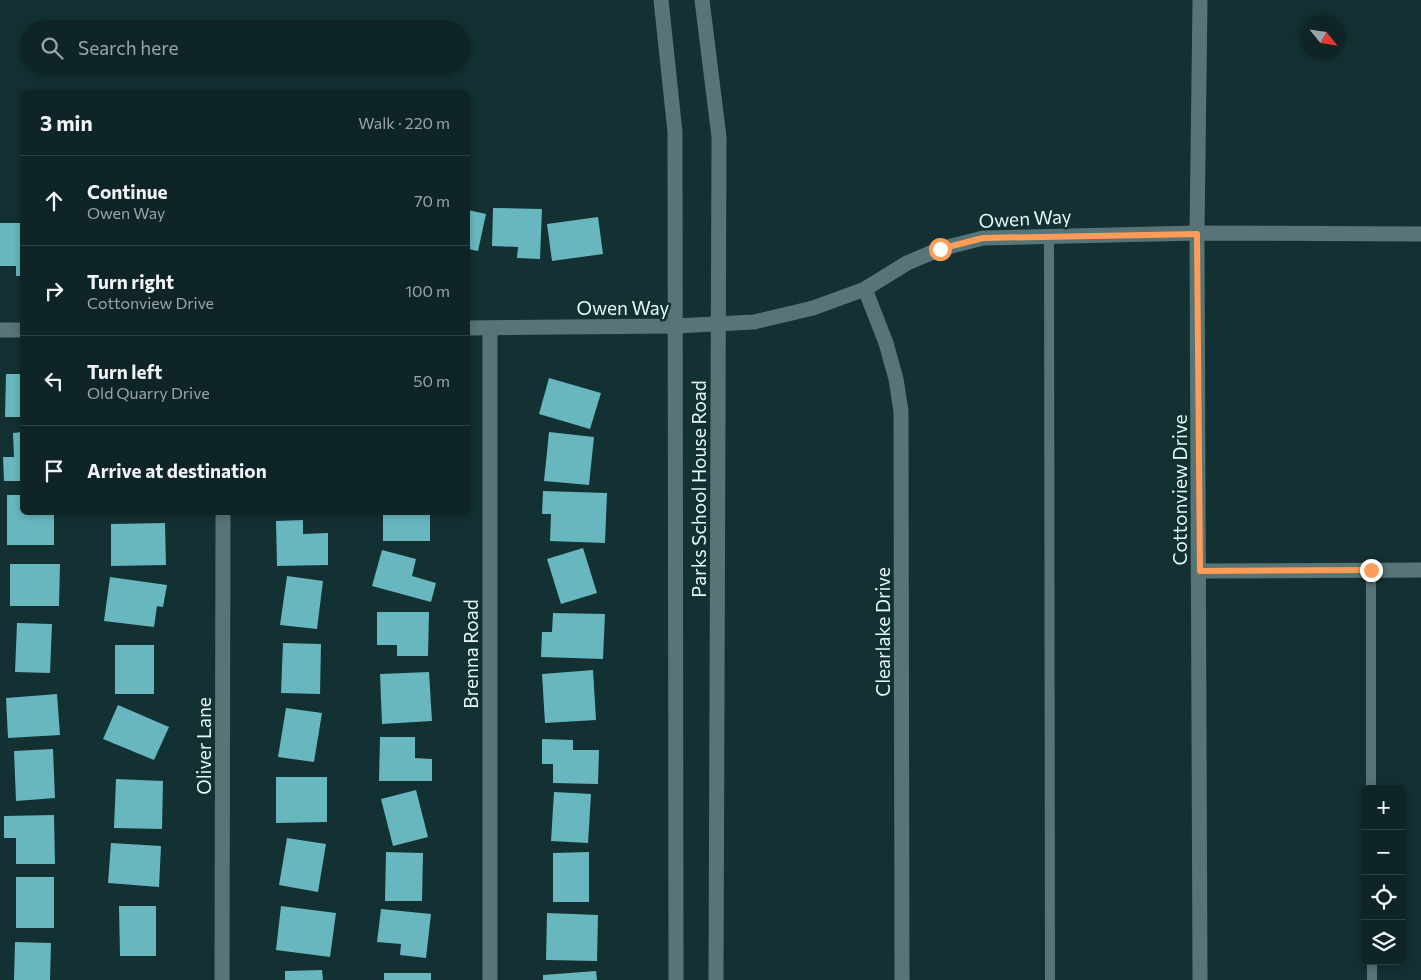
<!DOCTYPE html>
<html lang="en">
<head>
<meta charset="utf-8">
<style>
	:root { --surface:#0e2426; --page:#1c3032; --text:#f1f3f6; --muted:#9ba4a7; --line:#2e4143 }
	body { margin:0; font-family:Commissioner,sans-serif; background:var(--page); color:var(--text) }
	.controls { position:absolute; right:15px; bottom:15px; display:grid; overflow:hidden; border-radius:8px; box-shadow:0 2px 8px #0003 }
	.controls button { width:45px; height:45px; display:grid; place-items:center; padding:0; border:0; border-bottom:1px solid var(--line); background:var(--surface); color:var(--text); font:25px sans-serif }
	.compass { position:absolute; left:1301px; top:15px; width:45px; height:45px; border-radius:50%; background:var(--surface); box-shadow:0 2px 8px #0003; rotate:120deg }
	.stop { position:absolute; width:15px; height:15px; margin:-11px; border:4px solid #fe9c58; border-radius:50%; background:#fff }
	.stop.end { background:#fe9c58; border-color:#fff; box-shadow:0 1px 5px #0008 }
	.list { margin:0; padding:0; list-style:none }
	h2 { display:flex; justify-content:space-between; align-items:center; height:65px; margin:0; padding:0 20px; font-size:21px }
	h2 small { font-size:16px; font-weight:400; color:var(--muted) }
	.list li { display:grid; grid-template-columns:32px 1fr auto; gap:15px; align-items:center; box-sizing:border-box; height:90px; padding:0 20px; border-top:1px solid var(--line) }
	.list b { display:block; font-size:19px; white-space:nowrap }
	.list p { margin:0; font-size:16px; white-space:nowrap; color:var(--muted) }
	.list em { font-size:16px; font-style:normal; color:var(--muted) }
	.icon { flex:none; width:28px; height:28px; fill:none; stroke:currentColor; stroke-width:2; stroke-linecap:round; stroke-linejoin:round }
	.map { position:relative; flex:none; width:1421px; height:980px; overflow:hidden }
	.search { position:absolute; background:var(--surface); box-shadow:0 2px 8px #0003; left:20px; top:20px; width:450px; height:55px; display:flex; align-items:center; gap:12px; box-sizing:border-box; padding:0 18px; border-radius:28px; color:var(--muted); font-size:19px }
	.panel { position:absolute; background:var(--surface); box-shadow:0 2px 8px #0003; left:20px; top:90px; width:450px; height:425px; border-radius:8px }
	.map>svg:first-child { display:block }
	.building { fill:#68b7bf }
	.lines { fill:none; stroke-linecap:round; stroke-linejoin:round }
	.lane { stroke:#577477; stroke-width:10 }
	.street { stroke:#577477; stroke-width:15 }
	.secondary { stroke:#577477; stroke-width:15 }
	.route { stroke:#fe9c58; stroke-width:6 }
	.labels { text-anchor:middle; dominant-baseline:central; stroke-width:5; stroke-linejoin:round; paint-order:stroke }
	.street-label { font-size:19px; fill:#e7f7f8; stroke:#133032 }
</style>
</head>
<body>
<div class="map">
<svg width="1421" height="980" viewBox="0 0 1421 980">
	<rect width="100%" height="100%" fill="#133032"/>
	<!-- building -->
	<g class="building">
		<polygon points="493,208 542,209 540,259 517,258 518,247 492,246"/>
		<polygon points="468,210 486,214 478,251 468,249"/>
		<polygon points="598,217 603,254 552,261 547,224"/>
		<polygon points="0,223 22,223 22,276 16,276 16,266 0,266"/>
		<polygon points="6,374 22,374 22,417 5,417"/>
		<polygon points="549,378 601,393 590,429 539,414"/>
		<polygon points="22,432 22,481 4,481 3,457 14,457 13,433"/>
		<polygon points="549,432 594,437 589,485 544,481"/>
		<polygon points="543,491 607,493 605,543 550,541 551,514 542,514"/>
		<polygon points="7,495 22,495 22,512 54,512 54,545 7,545"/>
		<rect x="383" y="512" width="47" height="29"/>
		<polygon points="303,520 303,534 328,533 328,565 277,566 276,521"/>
		<polygon points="165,523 166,565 111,566 111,524"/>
		<polygon points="583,548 597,593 561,604 547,559"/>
		<polygon points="382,550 416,559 412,576 436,583 431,602 372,586"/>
		<polygon points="10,564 60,564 59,606 10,606"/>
		<polygon points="287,576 323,581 317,629 280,625"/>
		<polygon points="110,577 167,585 163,607 157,606 154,627 104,621"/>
		<polygon points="377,612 429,612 428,656 397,656 397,645 377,645"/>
		<polygon points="553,613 605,614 603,659 541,657 542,632 552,632"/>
		<polygon points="17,623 52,624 50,673 15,672"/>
		<polygon points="283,643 321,644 320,694 281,693"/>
		<rect x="115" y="645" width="39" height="49"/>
		<polygon points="593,670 596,720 545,723 542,674"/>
		<polygon points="429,672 432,721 382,724 380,674"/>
		<polygon points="57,694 60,735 8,738 6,698"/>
		<polygon points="118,705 169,727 154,760 103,739"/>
		<polygon points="286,708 322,713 314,762 278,757"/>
		<polygon points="380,737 415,737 415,758 432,759 432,781 379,781"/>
		<polygon points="542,739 573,740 573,750 599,750 598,784 553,783 553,764 542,764"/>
		<polygon points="53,749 55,798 16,801 14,751"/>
		<polygon points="276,777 327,777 327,822 276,823"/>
		<polygon points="116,779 163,781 162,829 114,828"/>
		<polygon points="416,790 428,837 393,846 381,799"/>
		<polygon points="554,792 591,794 588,843 551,841"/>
		<polygon points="54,815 55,864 16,864 16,838 4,838 4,816"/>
		<polygon points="287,838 326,844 318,892 279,885"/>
		<polygon points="111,843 161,846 159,887 108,883"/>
		<polygon points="386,852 423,853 422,901 385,901"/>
		<polygon points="589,852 589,902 553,902 553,853"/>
		<rect x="16" y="877" width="38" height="51"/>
		<polygon points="119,906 156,906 156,956 120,956"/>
		<polygon points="281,906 336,913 330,957 276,950"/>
		<polygon points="381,909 431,914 426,958 400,955 401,944 377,942"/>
		<polygon points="547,913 598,915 597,961 546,960"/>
		<polygon points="15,942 51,943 50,980 14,980"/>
		<polygon points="322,970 323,980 285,980 285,971"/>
		<polygon points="596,971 597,980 543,980 543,975"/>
		<rect x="384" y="973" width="47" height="7"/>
	</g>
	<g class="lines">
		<!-- lane -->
		<g class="lane">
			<polyline points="1049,235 1050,980"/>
			<polyline points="1371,570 1371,789"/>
			<polyline points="1372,961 1372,980"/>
		</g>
		<!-- street -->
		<g class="street">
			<polyline points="1200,0 1197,233 1200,980"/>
			<polyline points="865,289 886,343 896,379 901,411 902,980"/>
			<polyline points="468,328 675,326 754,322 813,308 865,289 907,263 940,249 983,238 1197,233 1421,234"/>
			<polyline points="0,330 22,330"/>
			<polyline points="1200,571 1421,570"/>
			<polyline points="222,980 223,512"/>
			<polyline points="490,980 490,328"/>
		</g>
		<!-- secondary -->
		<g class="secondary">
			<polyline points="661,0 675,132 676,980"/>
			<polyline points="702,0 719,137 716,980"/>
		</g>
	</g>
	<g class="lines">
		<!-- route -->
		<polyline class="route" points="940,249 983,238 1197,234 1200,571 1371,570"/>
	</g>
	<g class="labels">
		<!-- street labels -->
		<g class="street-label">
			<text transform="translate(1025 218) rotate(-3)">Owen Way</text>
			<text x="623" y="307">Owen Way</text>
			<text transform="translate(698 489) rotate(-90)">Parks School House Road</text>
			<text transform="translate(1179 490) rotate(-90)">Cottonview Drive</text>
			<text transform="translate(882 632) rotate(-90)">Clearlake Drive</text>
			<text transform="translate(470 654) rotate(-90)">Brenna Road</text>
			<text transform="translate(203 746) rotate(-90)">Oliver Lane</text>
		</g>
	</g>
</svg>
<div class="controls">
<button>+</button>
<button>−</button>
<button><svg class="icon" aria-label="locate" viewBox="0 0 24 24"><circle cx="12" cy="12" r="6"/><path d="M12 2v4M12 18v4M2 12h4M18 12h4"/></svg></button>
<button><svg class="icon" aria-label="layers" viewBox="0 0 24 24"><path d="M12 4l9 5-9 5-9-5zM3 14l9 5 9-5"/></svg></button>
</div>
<svg class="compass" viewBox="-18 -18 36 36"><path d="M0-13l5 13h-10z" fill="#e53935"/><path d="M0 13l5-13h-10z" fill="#9ba4a7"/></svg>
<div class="stop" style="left:940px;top:249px"></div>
<div class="stop end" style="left:1371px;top:570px"></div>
<div class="search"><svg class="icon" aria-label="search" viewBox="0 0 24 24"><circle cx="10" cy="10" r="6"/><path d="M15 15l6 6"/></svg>Search here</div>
<section class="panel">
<h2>3 min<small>Walk · 220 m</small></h2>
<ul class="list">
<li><svg class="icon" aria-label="ahead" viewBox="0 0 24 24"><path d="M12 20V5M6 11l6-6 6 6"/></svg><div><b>Continue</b><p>Owen Way</p></div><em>70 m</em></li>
<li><svg class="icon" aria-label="right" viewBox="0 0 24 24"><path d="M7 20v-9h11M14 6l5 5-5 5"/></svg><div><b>Turn right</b><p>Cottonview Drive</p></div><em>100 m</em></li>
<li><svg class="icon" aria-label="left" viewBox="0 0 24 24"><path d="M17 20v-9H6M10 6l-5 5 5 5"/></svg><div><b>Turn left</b><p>Old Quarry Drive</p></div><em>50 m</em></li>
<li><svg class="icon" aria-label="arrive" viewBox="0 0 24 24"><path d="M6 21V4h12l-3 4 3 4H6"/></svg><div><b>Arrive at destination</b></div></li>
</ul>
</section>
</div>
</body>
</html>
